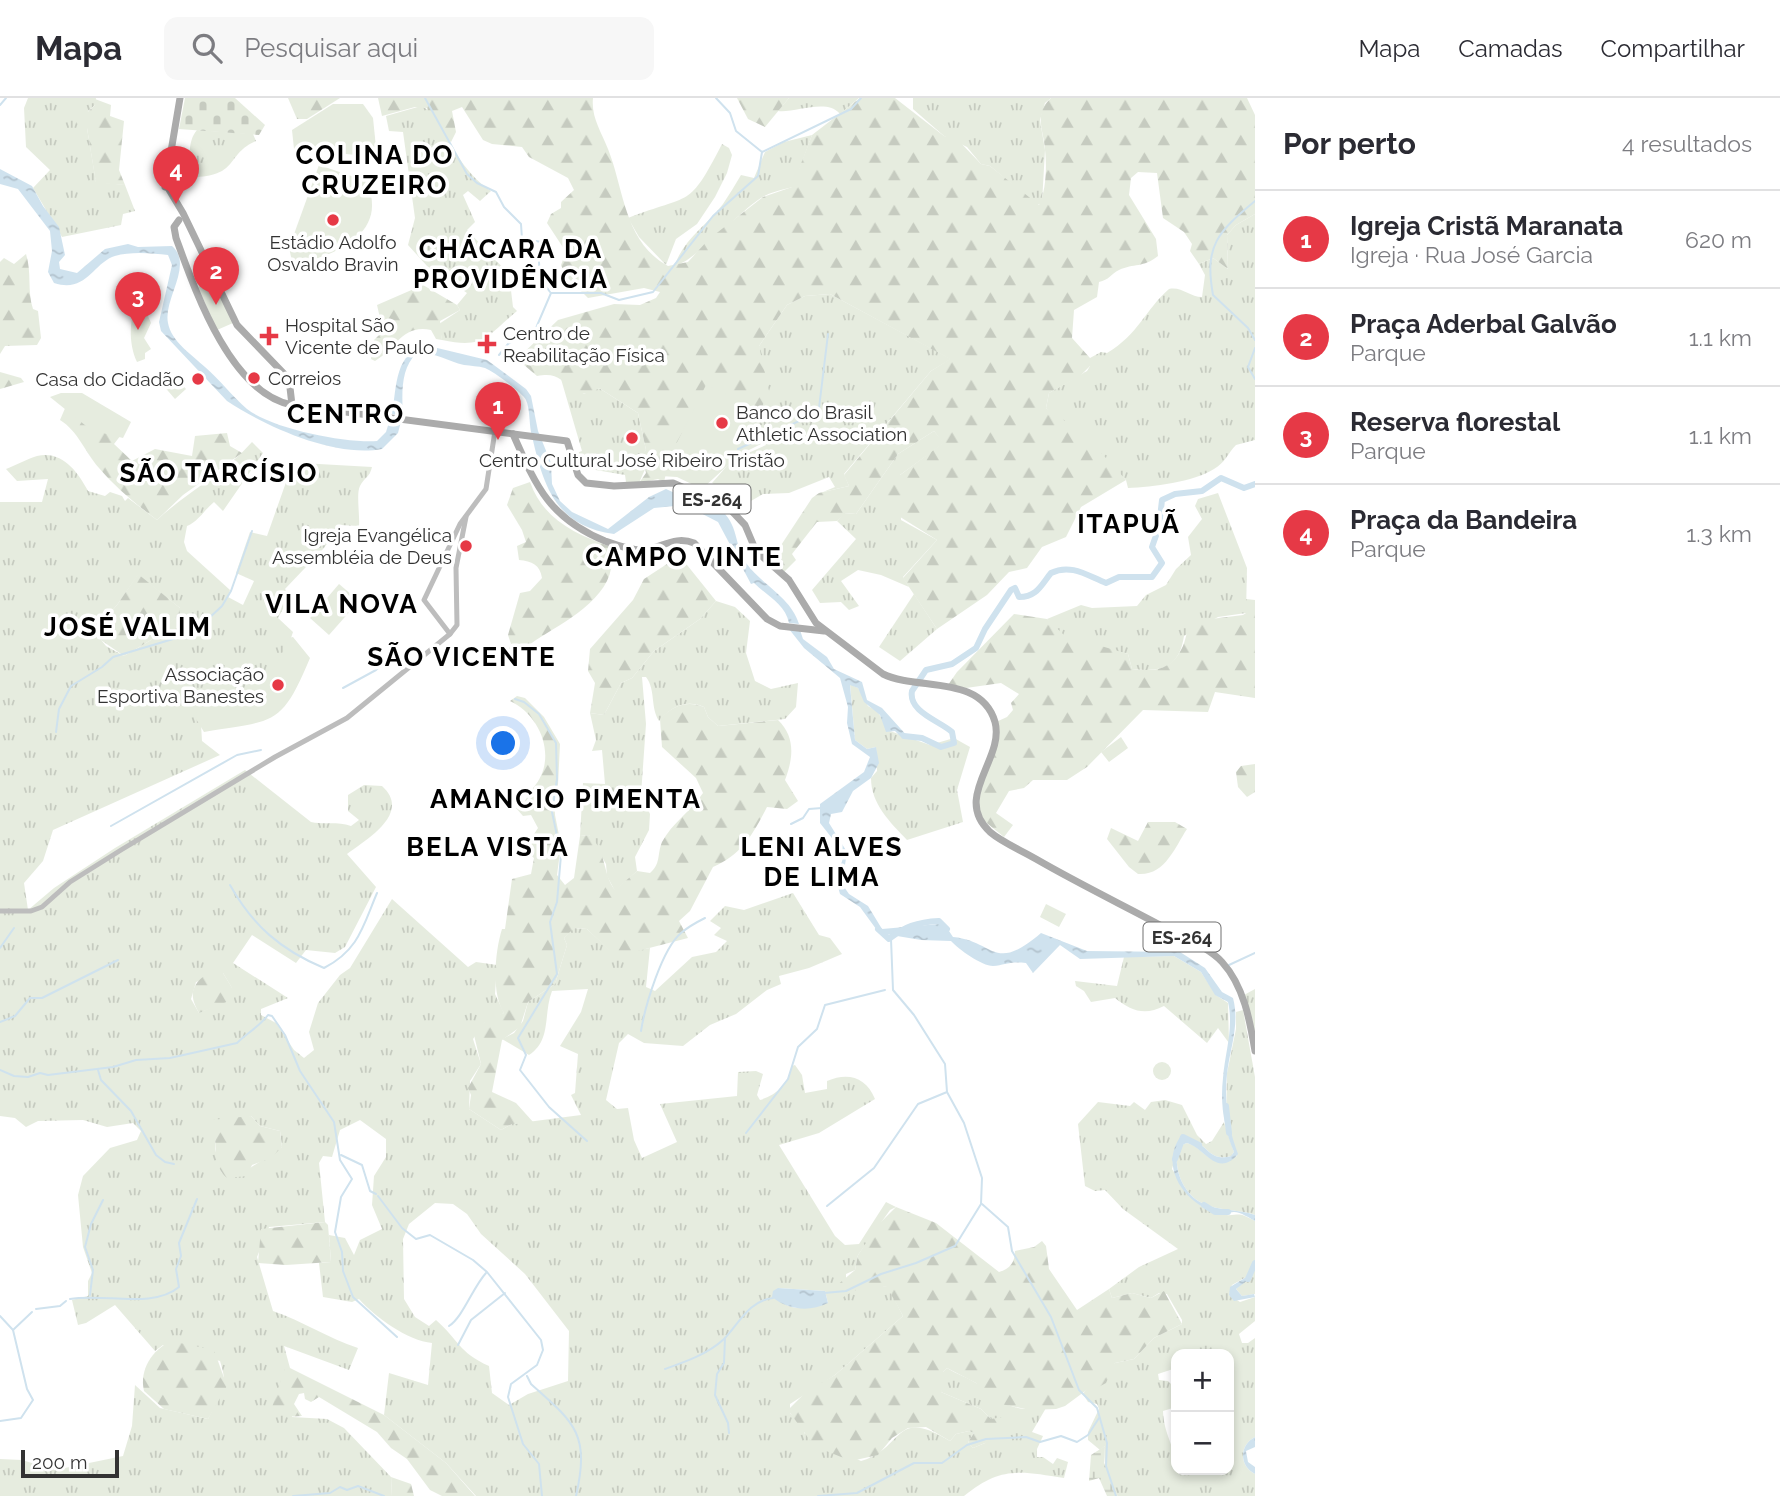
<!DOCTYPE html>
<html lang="pt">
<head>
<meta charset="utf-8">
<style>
	:root { --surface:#fff; --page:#f7f7f7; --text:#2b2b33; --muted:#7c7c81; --line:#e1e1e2; --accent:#e63946 }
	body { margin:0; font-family:Raleway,sans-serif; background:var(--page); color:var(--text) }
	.controls { position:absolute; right:21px; bottom:21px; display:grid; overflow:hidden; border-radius:14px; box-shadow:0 4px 10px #0003 }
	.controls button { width:63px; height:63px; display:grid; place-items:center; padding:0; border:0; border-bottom:2px solid var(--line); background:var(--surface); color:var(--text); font:35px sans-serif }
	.scale { position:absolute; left:21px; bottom:18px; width:98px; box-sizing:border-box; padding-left:7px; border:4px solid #333; border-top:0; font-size:19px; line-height:24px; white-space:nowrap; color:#333; -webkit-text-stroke:5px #fff; paint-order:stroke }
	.you { position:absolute; left:504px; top:646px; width:24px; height:24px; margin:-18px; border:5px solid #fff; border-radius:50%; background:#1a73e8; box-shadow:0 0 0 10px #1a73e833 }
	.badge { display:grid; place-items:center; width:46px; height:46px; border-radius:50%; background:var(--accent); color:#fff; font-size:23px; font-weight:700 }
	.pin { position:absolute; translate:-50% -58px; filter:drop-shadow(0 2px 4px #0008) }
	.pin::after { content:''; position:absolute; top:37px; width:24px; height:21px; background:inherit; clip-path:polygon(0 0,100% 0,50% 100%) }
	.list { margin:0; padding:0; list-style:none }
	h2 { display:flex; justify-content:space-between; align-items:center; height:91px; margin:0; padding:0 28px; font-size:30px }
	h2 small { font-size:23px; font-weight:400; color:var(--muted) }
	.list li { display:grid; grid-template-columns:46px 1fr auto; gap:21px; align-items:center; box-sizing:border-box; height:98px; padding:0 28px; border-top:2px solid var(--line) }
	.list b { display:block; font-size:26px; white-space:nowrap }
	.list p { margin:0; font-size:23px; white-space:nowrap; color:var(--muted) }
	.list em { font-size:23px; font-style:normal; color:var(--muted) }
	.icon { flex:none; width:38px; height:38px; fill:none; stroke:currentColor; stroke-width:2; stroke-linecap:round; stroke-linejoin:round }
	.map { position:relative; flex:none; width:1255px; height:1398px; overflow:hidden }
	header { display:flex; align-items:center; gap:42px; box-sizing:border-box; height:98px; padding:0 35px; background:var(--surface); border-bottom:2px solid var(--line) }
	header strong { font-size:33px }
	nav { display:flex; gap:38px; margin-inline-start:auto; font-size:24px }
	.search { width:490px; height:63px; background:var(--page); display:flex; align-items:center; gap:18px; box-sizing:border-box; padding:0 24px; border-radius:14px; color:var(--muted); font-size:26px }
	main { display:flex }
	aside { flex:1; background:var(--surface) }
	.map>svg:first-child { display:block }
	.grass { fill:url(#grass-tufts); fill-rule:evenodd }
	.forest { fill:url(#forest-firs) }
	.wetland { fill:url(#wetland-marsh) }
	.cemetery { fill:url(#cemetery-stones) }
	.park { fill:#e6ecdf }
	.water { fill:url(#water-ripples) }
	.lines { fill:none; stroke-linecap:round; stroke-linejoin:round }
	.stream { stroke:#cfe2ee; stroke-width:2 }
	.river { stroke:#cfe2ee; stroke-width:6 }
	.secondary { stroke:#bdbdbd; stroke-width:5 }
	.primary { stroke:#ababab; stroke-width:7 }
	.poi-dot { fill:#e63946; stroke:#fff; stroke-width:2.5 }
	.labels { text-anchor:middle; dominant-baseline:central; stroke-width:7; stroke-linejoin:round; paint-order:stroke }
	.shield { fill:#fff; stroke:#707070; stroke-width:2 }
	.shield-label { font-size:18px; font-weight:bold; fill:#333 }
	.poi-label { font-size:19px; fill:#333; stroke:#fff; text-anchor:start }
	.district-label { font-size:26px; font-weight:bold; letter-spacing:2px; fill:#000; stroke:#fff }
</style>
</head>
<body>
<header>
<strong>Mapa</strong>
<div class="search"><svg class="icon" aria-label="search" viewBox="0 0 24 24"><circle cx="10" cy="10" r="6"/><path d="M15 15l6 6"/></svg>Pesquisar aqui</div>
<nav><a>Mapa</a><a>Camadas</a><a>Compartilhar</a></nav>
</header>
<main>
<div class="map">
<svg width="1255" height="1398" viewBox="0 0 1255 1398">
	<defs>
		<pattern id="grass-tufts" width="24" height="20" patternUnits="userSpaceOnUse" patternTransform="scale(1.75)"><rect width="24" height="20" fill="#e6ecdf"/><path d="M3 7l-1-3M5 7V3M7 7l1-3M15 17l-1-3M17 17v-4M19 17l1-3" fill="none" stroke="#c6cbc0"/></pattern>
		<pattern id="forest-firs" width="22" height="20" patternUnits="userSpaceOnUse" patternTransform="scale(1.75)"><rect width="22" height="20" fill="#e6ecdf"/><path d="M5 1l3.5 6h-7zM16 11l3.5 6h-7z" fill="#c6cbc0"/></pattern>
		<pattern id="wetland-marsh" width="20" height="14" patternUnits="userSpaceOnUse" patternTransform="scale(1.75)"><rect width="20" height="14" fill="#e6ecdf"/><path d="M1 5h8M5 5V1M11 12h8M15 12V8" fill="none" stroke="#c6cbc0"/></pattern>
		<pattern id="cemetery-stones" width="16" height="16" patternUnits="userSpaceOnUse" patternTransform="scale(1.75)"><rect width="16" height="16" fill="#e6ecdf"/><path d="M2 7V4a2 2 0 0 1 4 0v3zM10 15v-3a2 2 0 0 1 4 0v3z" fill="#c6cbc0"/></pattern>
		<pattern id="water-ripples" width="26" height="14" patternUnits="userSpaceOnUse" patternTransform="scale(1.75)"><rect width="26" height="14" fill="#cfe2ee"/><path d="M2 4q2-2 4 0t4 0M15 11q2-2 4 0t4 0" fill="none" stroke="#b2c2cd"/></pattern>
	</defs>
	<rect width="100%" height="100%" fill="#fff"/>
	<!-- grass -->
	<g class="grass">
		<polygon points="28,0 96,0 95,7 88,13 87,30 96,84 125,87 135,113 123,116 121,127 62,139 33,90 50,72 26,49 24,10"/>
		<path d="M789,0H859L840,16C827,0 796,15 778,13Z"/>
		<polygon points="913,0 1051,0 1045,5 1040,22 1045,52 1042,105 1037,107 990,68 981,66 967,49 944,38 913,11"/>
		<path d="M421,8L431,13C448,41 463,75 491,93L480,103L468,93L463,97L475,124L467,132L509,176L513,209L517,213C486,239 484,251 442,242L439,226L460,212L457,207L467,195L427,168L408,147L415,120L403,34L389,33L386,18Z"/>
		<path d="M197,32L253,36L256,43C226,56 239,77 196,79C188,66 187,43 197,32Z"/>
		<path d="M812,37L793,89C782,92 770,94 761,100C741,112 691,167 675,167C683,142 706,128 723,106C729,97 735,87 741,77L754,80L765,54L784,44Z"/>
		<path d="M722,46L729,50L732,57L727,75L715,99L697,126L676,141L666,167L639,139L628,120C692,95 688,112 722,46Z"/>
		<path d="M1255,116V342L1236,347C1228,355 1225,365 1214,371C1194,384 1152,389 1128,390L1126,382L1046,310L1049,295L1087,273L1090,268V260L1101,254L1107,255C1139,236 1145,212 1169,191C1181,188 1190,199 1202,199L1205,177L1199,166L1213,160L1228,171L1227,137L1236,127Z"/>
		<polygon points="830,196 951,261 931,273 844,376 849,388 823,394 835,389 829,379 789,395 763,396 732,414 717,402 725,392 712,385 740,353 746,356 766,347 763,343 764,333 756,323 756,316 761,311 759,248 787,207 805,198"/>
		<polygon points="561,281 584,296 599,290 638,315 646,352 643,356 646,369 639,385 626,384 625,377 578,369 571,357 582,353"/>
		<polygon points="934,333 944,345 900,377 901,422 937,442 903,479 909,489 881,477 858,472 841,483 859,508 849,512 841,504 820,505 812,492 856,441 837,423 844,415 856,416 898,356"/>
		<path d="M252,344L263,355L223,413L214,404C204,412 199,423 187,428L184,444L187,453L230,492L228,499L243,507L254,483L236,475L250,434L267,438L290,373L301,365L372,369C370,379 364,380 360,388C356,395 360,418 359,428L340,427L324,450L285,491L290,498L278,520L293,534L284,561L264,584L201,626L202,643L220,657L53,732L43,763L24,785L28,812L54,790L115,750L245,672L311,724C325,727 337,723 351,728L359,722L348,713V697L364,687L382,688C412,715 367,741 347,756L376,789L345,849L335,855L306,852L296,865L252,837L233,865L288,900L261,911V917L276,925L294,952L304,960L314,952L309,934L318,905L340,877L350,870L392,801L468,869L476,864L497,867L495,896L504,915L484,925L473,941L481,966L470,983L469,1011L501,1032L512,1026L581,1017L571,997L575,995L578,956L560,948L581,914L588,891L552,893C543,916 552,942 529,957L502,941L514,935L523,923L528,904L555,886L567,847L564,840L573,830L587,831L614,856L650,850L646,889L655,893L692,859L716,854L727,843L714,837L721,830L710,823L725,808L744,812L793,795L819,837L830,840L842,856L809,870L779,878L781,886L767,892L736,916L710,927L683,948L644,945L628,936L619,945L606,1002L617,1011L628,1010L634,1042L642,1060L677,1044L660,1006L737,998L738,974L756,973L763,976L757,997L760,1002C777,997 789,985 792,968L795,967L802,977L805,995L827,991V983C848,974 866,979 875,1001L819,1035L779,1047L835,1138L845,1147L859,1146L886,1104L896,1109L890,1112L858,1157L855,1172L846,1176V1195L872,1186L888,1189L903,1218L835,1277L790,1306V1315L804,1330V1335L861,1363C905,1350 893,1308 950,1343L956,1336L969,1333L974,1335L968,1344L973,1350L985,1345L991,1321L981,1311L941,1294L943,1274L947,1270C956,1276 967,1279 976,1285C1005,1305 1008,1314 1046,1310L1032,1334L1043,1338L1037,1351V1359H1043L1053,1366L1057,1360L1068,1364L1064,1380C1020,1373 1001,1368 964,1398H476L446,1365L384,1317L389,1275L428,1287L432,1245C408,1243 375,1219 359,1201L352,1204L323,1199L319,1165L331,1164L329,1137L345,1140L354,1157L360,1142L382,1131L372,1107L374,1078L386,1059V1041L360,1022L340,1032L332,1059L323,1058L319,1065L325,1124L269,1129L257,1159L273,1213C302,1223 328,1240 358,1250L349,1272L284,1248L290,1270L285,1271L292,1319L327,1321L344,1330L391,1379L392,1398H0V1361L22,1362L55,1372L123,1358L132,1328L135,1287L160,1310L208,1321C220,1294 230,1294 220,1263L163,1247L155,1253L115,1207L86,1225L78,1227L72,1202L88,1198V1183L92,1175L83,1149L78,1097L83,1078L110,1050L137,1042L141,1033L133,1025L107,1029L83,1022L38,1023L26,1029L15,1020L0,1018V404H42L48,381L17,383L6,371C16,367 27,361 37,358C62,352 78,374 88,393L105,398L110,394L122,398L125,403L128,400L157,422C187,394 225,375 252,344ZM138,477L180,510L179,516L151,542L124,558L106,548L94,533L117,507ZM223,875L232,890L214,908L199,915L191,901L196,884ZM251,1018L260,1028L280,1033L282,1049L247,1072L222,1075L215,1051V1032ZM435,1105L453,1106L467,1116L481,1136L525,1176L569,1233L568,1283L528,1296L509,1307L492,1295L489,1268C458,1254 459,1242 436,1222L429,1228L415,1219L404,1201L403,1141L409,1126ZM778,1190L825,1193L828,1205C810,1208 794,1216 780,1202Z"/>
		<path d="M1218,395L1247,470L1246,515L1218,519L1184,538C1179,571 1160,574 1132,571L1128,556C1101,549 1062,547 1047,521L1081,507L1092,510L1137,508L1146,497L1166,487L1176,471L1191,457L1188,439L1202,421L1195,408L1198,401Z"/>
		<polygon points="914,496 937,531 900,563 879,549"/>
		<path d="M716,503L735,509L750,523L746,555L755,583L771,591L798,585L796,609L785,621L718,628L708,619L704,609C686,601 671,609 659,623C650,609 656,592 646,579H642L646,626L641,697L650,716L649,732L635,759L637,773L615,793L607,778L606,766L589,737L580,738L583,685L605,686L602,652L592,653L596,642L590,615L604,617L621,585L632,580L654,553L700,521Z"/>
		<path d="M850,586L858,590L868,608L877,613L890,633L930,647L954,640L970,649L957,692L963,724L907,742C890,724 871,706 871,680L877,673L876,649L867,651L855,642Z"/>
		<path d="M1174,858L1201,874L1216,897L1228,905L1229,945L1218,930L1207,945L1164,908C1145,918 1131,913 1115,900L1091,904L1084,893L1076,888L1075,883L1117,888L1124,859Z"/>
		<polygon points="1255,891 1255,948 1244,897"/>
		<path d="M1243,912L1255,979V1117C1238,1111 1218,1113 1202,1105C1182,1095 1172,1068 1179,1048L1187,1045C1200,1048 1203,1059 1220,1065L1237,1058L1226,1020L1227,975L1236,931V914Z"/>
		<path d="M1165,1002L1182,1007L1197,1037L1206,1046L1212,1043L1224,1024L1234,1054L1231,1058C1215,1063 1210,1054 1199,1045C1195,1042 1186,1040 1181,1038L1172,1071C1185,1091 1198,1114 1224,1117C1241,1118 1236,1113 1255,1123V1162L1248,1178L1232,1187L1229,1197L1240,1204L1255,1199V1223L1239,1236L1242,1245H1248L1255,1240V1339C1239,1347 1239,1368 1255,1376V1398H1118C1107,1382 1103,1368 1105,1348L1100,1352L1088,1342V1334L1099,1311L1097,1306L1088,1304L1083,1296L1085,1293L1115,1265L1134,1261L1154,1240L1182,1226V1222L1167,1196L1159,1195L1151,1200L1132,1195L1112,1200L1109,1191L1139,1169L1178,1151L1123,1111L1105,1092L1095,1093L1085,1088L1078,1026L1098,1004L1130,1008L1134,1004L1145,1012L1151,1004ZM1176,1256H1229V1372H1176C1176,1348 1164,1339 1163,1313L1176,1309V1291L1168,1283L1159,1282L1158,1276L1176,1270Z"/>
		<polygon points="1255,1167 1255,1196 1242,1198 1236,1191 1252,1177"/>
	</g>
	<!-- forest -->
	<g class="forest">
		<polygon points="288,0 340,0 307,21 297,21"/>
		<path d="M378,0H593C591,19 601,33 608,51C624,91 624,144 668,168L688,164L709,141L763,99L792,89L812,37L860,0H895L944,38L958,42L981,66L990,68L1039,107C1046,93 1047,69 1045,52C1044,33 1033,16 1051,0H1247L1255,17V116L1236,127L1227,137L1228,171L1213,160L1199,166L1190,153L1192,146L1184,134L1163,120L1157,75L1138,74L1131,80L1129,97L1156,141L1158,158C1143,170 1134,165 1119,172C1111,176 1109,182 1099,184L1097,199L1074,212L1072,240L1090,260V268L1080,278L1049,295L1046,310L1084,336L1126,382L1081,409L1066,439L1042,449L1027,470L1009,474L987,497L937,531L903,480L937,442L881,407L884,389L943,345L934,333L898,356L856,416L845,415L837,423L817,424L792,456L796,462L784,474L770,464L812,400L819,395L849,388L844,377L931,273L950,261L830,196L805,198L787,207L759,248L769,293C760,321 749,309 766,338L763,343L667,371L664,384L658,381L639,385L646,375L642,356L646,352L638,315L599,290L590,296L574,295C562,281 556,274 537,278L517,261L558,222L614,206L640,207L656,200L660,194L644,190L588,200L565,177L561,167L566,154L547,125L551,116L561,110V104L574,92L568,80L529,59L522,49L492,46L483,42L462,9L452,13L456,34L451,44L442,37L427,10L415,9L382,18Z"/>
		<polygon points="737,0 789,0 765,29 748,21"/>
		<polygon points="95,1 111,7 110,18 124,23 119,72 125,87 96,85 87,30 76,25 95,7"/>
		<path d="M26,156C32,175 27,193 33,211L38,213L41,240L37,247L5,248L0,256V164L4,160L14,166Z"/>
		<path d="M423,187L457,207L460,212L440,223L442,242L436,241L431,232C402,226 396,251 375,263L371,261L374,242L383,233L377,207Z"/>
		<polygon points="0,274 21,280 24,284 0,291"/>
		<path d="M66,308L121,337L114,346L132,363L155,351L192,358L195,338L227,335L230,348L242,355L183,397L157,422C136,406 116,390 99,370C85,354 78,333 60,322Z"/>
		<path d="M530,384C543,421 575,436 609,448C625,494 566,523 536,542C526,549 511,564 502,568L511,546L508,537L520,495L530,493L542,480C540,467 532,463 519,462L517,448L526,444L522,432L507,407L513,390Z"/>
		<polygon points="683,462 716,503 700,521 654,553 632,580 621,585 604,617 590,615 595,585 588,573 590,551 633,502 644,481 670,464"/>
		<polygon points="138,476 180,510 180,516 151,542 124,558 95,538 94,533 117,507"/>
		<path d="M1246,501L1255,502V600L1215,594L1208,614L1143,612L1087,669L1067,682H1033L1024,690L1009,693L996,715L1013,727L1004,739L983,722L974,704L990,657L996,624L1007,619L1013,612L1011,605L1019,596L1001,585L966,590L948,587L957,574L1014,516L1047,521L1064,537L1128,556L1132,571C1156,574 1172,572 1183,548C1187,538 1186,531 1195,523L1243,517L1246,515Z"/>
		<path d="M517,598L525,600L544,619L560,646L558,687L554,693L555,717L561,747L557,777L565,787L574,780L580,738L589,737C607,753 602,775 615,792L637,773L650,775C661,766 657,756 662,744C672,725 691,713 703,695L696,680L662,649L660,621C672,608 687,602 704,609L708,619L718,628L778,622C796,639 793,661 785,682L798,703L787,711L767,709C752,738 742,756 713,769L690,813L679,823L688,840L626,856H613L587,831L574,830L564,840L567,847L555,886L528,904L520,929L502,942L492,994L516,1005L534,1025L512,1026L501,1032L469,1011L471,997L468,990L481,966L473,933L490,920L504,915C491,896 495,853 502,831H505L512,781L531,776L534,760L528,755L530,742L538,730L531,717L523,718L516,710C527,704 526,699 533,690C558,662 542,618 510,603Z"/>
		<polygon points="1255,666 1255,694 1247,699 1238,689 1236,674 1241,668"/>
		<path d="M1148,724H1175L1187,731C1175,749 1165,778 1138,776L1129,769L1107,741L1111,730L1138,743Z"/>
		<path d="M210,873L223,875L234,893V901L199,915C187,894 193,886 210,873Z"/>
		<path d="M251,1018L260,1028L280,1033L282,1049L271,1060L252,1067L247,1078L227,1080C209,1064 220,1041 211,1022Z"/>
		<path d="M896,1109L936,1125L999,1174C1010,1171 1015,1164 1015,1153L1034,1149L1042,1143L1046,1148L1049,1171L1077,1212L1109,1191L1112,1200L1132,1195L1151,1200L1164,1193L1182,1226L1154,1240L1134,1261L1115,1265L1106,1285L1095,1291H1088L1065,1308L1056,1311L1030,1312L1001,1306L986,1299L976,1285L947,1270L943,1274L948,1281L941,1294L981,1311L991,1321L1003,1319V1328L985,1345L973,1350L968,1344L974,1335L969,1333L956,1336L950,1343L926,1329L908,1330L892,1340L878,1357L851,1363L814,1348L788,1312L807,1293L835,1277L903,1218L887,1189C869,1185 850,1192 836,1205L829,1194L855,1172L858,1157L878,1127Z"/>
		<polygon points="325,1124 328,1127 331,1164 286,1167 258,1165 261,1131"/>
		<path d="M171,1243L214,1252L227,1288L208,1321L164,1311L144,1293C139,1272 152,1252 171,1243Z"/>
		<path d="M285,1270H290L384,1317L446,1365L475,1398H442L430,1392L407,1361L391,1350L377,1334L319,1299L311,1304L305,1301L304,1295L299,1296L294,1306L302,1318C290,1319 281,1319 272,1309Z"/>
		<polygon points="391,1379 411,1386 414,1398 392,1398"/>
	</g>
	<!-- wetland -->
	<path class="wetland" d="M1105,1348L1104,1365C1110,1371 1109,1385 1118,1398H1107L1099,1380L1089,1383L1091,1357Z"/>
	<!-- cemetery -->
	<polygon class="cemetery" points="185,0 235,0 265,27 259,37 179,31"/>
	<!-- park -->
	<g class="park">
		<polygon points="333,6 363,6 373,20 377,59 294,51 292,32"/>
		<path d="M319,67L366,83C391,136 333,158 293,167L289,150Z"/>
		<polygon points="214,182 233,225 217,232 198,189"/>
		<path d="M139,200L146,201L151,207L148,218L151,225L144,240L151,251L145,255V261L137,264C128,245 129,218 139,200Z"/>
		<polygon points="172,276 186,291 175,301 162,286"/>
		<polygon points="706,287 747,306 767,343 739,357 702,391 677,379 660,378"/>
		<polygon points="61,295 82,295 131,324 123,340 91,332 50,299"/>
		<polygon points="339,486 359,503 329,537 310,520"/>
		<path d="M293,539L310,560C281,630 274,622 204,634L193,616C238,600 273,590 288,540Z"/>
		<polygon points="1121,639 1128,650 1109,664 1101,654"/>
		<polygon points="1046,806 1066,816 1059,829 1040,819"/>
		<circle cx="1162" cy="973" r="9"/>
	</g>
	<!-- water -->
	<g class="water">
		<path d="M0,71L32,88L43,108L59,129L65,157L59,164L60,171L77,175L105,151L128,146L138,149L172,148C194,167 163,201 168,225C171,243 192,257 205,269C220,282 232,298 247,311C273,331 344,345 377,343L386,334L390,321L401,323L398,335L382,351C335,360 266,329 227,303L161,233L159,224L172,167L168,157C151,155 128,153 112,159C92,168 85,195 54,185L48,174L52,153L50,133L18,91L0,86Z"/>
		<path d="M429,248L487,262L526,291L531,298L538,333L551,365L552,386L560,403L572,414L608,431L649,399L666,391L701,407L716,408C740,425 733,445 746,465C762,487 791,499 799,526L789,525C785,506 767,498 754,485L751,486L718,424L685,407L654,410L614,436C554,428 543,386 531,334C529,324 530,311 526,302C523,295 493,273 485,270C478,268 471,268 464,267C447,263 435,254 417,255C400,270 402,297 403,318L392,316C397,289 394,252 429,248Z"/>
		<path d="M789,531L800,532L803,541L827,559L834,571L862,584L867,602L882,610L909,640L901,639L895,633L886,634L880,617L864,604L858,590L850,587L855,642L867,651L876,649L879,665L871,680L853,693L842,714L831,716L829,725L847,754L842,786L849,796L868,808L882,831L939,826L945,827L953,839C995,843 993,876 1041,835L1087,853L1180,854L1205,870L1222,894L1233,900C1240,926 1230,950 1227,976C1224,1005 1228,1029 1238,1056C1217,1081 1204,1049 1187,1045L1179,1048C1172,1068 1182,1095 1202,1105C1218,1113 1238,1111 1255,1117V1123C1249,1120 1241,1114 1234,1114C1231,1114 1226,1117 1223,1116C1188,1111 1157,1070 1181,1038C1186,1040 1195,1042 1199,1045C1210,1054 1215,1063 1231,1058L1234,1054C1224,1030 1220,1006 1223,980C1225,954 1234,930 1228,904L1215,897L1201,874L1174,858L1080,861L1060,847L1033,875L1026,865C1009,863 1005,867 993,868C982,868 958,851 951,843L921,842L879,835L860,809L840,796L836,782L843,760L831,749L835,744L820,725V706L864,674L870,659L852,646L847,625L848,609L840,580L804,550Z"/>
		<polygon points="1255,1162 1252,1179 1236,1191 1242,1198 1254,1196 1255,1199 1234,1203 1229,1197 1230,1189 1248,1178"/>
		<path d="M778,1190L825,1193L828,1205C808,1215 787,1211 772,1199L773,1193Z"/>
		<path d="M1255,1339V1349L1246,1353L1248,1364L1255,1369V1376C1239,1368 1239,1347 1255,1339Z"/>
	</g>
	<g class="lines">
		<!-- stream -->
		<g class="stream">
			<polyline points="425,0 467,76 477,85 496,94 504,109 521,126 522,141 542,144 540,159"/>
			<polyline points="0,7 6,0"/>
			<polyline points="762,54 851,11 861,0"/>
			<path d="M1255,103C1218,134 1204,147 1213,197L1248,230L1255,242"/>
			<polyline points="539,164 540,180 550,194"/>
			<polyline points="1255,250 1248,269 1255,281"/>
			<polyline points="499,257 508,246 536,230 551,195 601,195 619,202 653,194 713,118 758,78 762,54 736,33 730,15 716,0"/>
			<polyline points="738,351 810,318 819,310 828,236"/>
			<polyline points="343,590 376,572 393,556"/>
			<polyline points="515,601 524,604 539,616 556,645 557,681 552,714 561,757 557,804 550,824 557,876 518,940 526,957 520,972 549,1009 587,1043"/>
			<polyline points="56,634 59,611 71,588 102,569 113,559 193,535 222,508 231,493 252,433"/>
			<polyline points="791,726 803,720 809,711 822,710"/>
			<polyline points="111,728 237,657 261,652"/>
			<polyline points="749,756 774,744"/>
			<path d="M230,787C253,828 281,852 324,870C359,852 363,828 377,795"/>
			<polyline points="0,850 14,830"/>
			<polyline points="1229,867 1255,855"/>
			<polyline points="0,924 15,918 30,900 42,900 118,862"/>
			<path d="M641,933C645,908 662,851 681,835C688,829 697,824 705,820"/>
			<path d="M0,972L14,978L28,979L40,975L48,977L113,969L136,962L170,960L237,945C247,935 259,929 268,917L272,918L285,937L300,973L334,1024L340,1062L352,1081L341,1099L335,1134L342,1154L343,1173L353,1199L397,1239"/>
			<polyline points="98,972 101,982 131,1013 156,1057 165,1064 174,1066"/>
			<polyline points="746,1035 788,981 798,949 817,931 825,907 885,892"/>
			<polyline points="341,1057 362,1067 370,1093 376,1096"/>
			<polyline points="378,1098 402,1130 416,1141 430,1137 473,1162 487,1174 541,1242 543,1252 537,1267 511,1286 508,1299 523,1346 539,1366 542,1398"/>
			<polyline points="982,1106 1008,1129 1012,1153 1051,1219 1079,1292 1097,1310 1107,1345 1106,1368 1116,1398"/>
			<polyline points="827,1108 874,1070 918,1006 947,994"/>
			<polyline points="824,1195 846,1193 881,1176 916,1165 955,1148 981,1106 982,1080 964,1025 947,994 945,966 914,917 893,892 891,841"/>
			<polyline points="90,1197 93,1172 85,1149 91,1126 103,1102"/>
			<path d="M70,1201C103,1195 153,1211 179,1189L176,1171L181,1158L179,1145L197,1101"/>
			<polyline points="36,1211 60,1208 66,1203"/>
			<polyline points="0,1218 13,1232 27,1291 33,1302 21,1320 0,1323"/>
			<path d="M449,1228C463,1219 473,1189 486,1175"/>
			<polyline points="13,1232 32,1214"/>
			<polyline points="725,1240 724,1265 717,1276 715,1297 728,1325 729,1335"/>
			<polyline points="458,1247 471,1222 505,1195"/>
			<path d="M665,1271C685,1264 708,1256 724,1241C739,1226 748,1203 773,1200"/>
			<path d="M527,1278L531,1286C575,1325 590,1336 576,1398"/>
			<polyline points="293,1398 330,1395 340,1389 347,1392 358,1388 384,1398"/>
			<polyline points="818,1398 857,1395 914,1365 942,1365 967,1347 986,1341 1026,1339 1040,1344 1061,1338 1077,1344 1088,1337 1099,1320"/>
		</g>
		<!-- river -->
		<g class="river">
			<path d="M904,638L922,640L941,649L954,645L952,634C940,623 908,614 912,593L926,572L952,566L976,550L985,531L1011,492L1015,490L1019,499C1037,499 1041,487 1051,475C1071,465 1088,478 1106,485L1119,479H1152L1162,465L1152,449L1159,429L1162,402L1175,396L1202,393L1221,380L1244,390L1255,386"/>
			<path d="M878,831L889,841C904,829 917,824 939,823L947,831"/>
			<polyline points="1226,1008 1229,1035"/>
			<polyline points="1175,1061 1183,1039 1199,1047"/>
			<polyline points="1204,1107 1215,1114 1228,1114"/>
			<polyline points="1248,1181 1255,1165"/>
		</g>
		<!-- secondary -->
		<g class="secondary">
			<polyline points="450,536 424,502 460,426 486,391 495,333"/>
			<polyline points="0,813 31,813 42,809 70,784 121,752 275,659 347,620 450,536 457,527 456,470 466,419"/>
		</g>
		<!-- primary -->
		<g class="primary">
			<polyline points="165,85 183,115 237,227 289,281 292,307"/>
			<polyline points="165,89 180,0"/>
			<path d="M179,122L174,129L176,140C195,192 230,295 292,307L567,343L578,377L586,385L614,388L673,385L728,409L745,427L756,453L789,482L816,525L883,576C917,593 981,576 995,624C1005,661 952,699 990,734C1003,745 1021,752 1036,761C1081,787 1127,809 1173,834C1189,842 1210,851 1222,864C1244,888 1250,923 1255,953"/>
			<path d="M513,336C536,388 549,420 605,443C616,447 629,452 642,452C661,451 674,437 694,445L767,521L780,528L824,533"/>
		</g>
	</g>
	<!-- markers -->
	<g class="poi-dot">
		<circle cx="333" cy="122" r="7"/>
		<path d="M265.5 227.5h7v7h7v7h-7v7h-7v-7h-7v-7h7z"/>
		<path d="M483.5 235.5h7v7h7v7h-7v7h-7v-7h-7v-7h7z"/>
		<circle cx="254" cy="280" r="7"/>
		<circle cx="198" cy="281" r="7"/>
		<circle cx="722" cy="325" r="7"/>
		<circle cx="632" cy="340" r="7"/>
		<circle cx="466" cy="448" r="7"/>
		<circle cx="278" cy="587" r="7"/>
	</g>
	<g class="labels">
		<!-- shield labels -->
		<g class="shield">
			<rect x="673.5" y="386.5" width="77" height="29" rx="5"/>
			<rect x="1143.5" y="824.5" width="77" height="29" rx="5"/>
		</g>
		<g class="shield-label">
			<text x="712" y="401">ES-264</text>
			<text x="1182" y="839">ES-264</text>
		</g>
		<!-- poi labels -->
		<g class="poi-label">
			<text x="333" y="144" text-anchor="middle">Estádio Adolfo<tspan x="333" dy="22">Osvaldo Bravin</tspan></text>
			<text x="285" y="227">Hospital São<tspan x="285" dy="22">Vicente de Paulo</tspan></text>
			<text x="503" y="235">Centro de<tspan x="503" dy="22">Reabilitação Física</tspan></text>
			<text x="268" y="280">Correios</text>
			<text x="184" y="281" text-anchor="end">Casa do Cidadão</text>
			<text x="736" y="314">Banco do Brasil<tspan x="736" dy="22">Athletic Association</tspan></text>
			<text x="632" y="362" text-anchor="middle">Centro Cultural José Ribeiro Tristão</text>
			<text x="452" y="437" text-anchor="end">Igreja Evangélica<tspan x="452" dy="22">Assembléia de Deus</tspan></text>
			<text x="264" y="576" text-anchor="end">Associação<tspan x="264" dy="22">Esportiva Banestes</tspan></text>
		</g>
		<!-- district labels -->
		<g class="district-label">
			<text x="375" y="57">COLINA DO<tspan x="375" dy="30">CRUZEIRO</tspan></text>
			<text x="511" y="151">CHÁCARA DA<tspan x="511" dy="30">PROVIDÊNCIA</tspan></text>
			<text x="346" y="316">CENTRO</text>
			<text x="219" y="375">SÃO TARCÍSIO</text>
			<text x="1129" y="426">ITAPUÃ</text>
			<text x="684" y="459">CAMPO VINTE</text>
			<text x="342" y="506">VILA NOVA</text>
			<text x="128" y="529">JOSÉ VALIM</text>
			<text x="462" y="559">SÃO VICENTE</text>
			<text x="566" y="701">AMANCIO PIMENTA</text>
			<text x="488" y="749">BELA VISTA</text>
			<text x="822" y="749">LENI ALVES<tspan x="822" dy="30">DE LIMA</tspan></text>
		</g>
	</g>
</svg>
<div class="controls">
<button>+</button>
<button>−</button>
</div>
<div class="scale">200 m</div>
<div class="you"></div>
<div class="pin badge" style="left:498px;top:342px">1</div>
<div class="pin badge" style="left:216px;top:207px">2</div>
<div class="pin badge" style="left:138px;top:232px">3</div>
<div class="pin badge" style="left:176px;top:106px">4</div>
</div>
<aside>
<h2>Por perto<small>4 resultados</small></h2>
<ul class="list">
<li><span class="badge">1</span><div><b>Igreja Cristã Maranata</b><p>Igreja · Rua José Garcia</p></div><em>620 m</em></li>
<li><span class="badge">2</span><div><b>Praça Aderbal Galvão</b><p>Parque</p></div><em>1.1 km</em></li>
<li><span class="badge">3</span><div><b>Reserva florestal</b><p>Parque</p></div><em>1.1 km</em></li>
<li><span class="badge">4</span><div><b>Praça da Bandeira</b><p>Parque</p></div><em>1.3 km</em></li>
</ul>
</aside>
</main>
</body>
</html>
